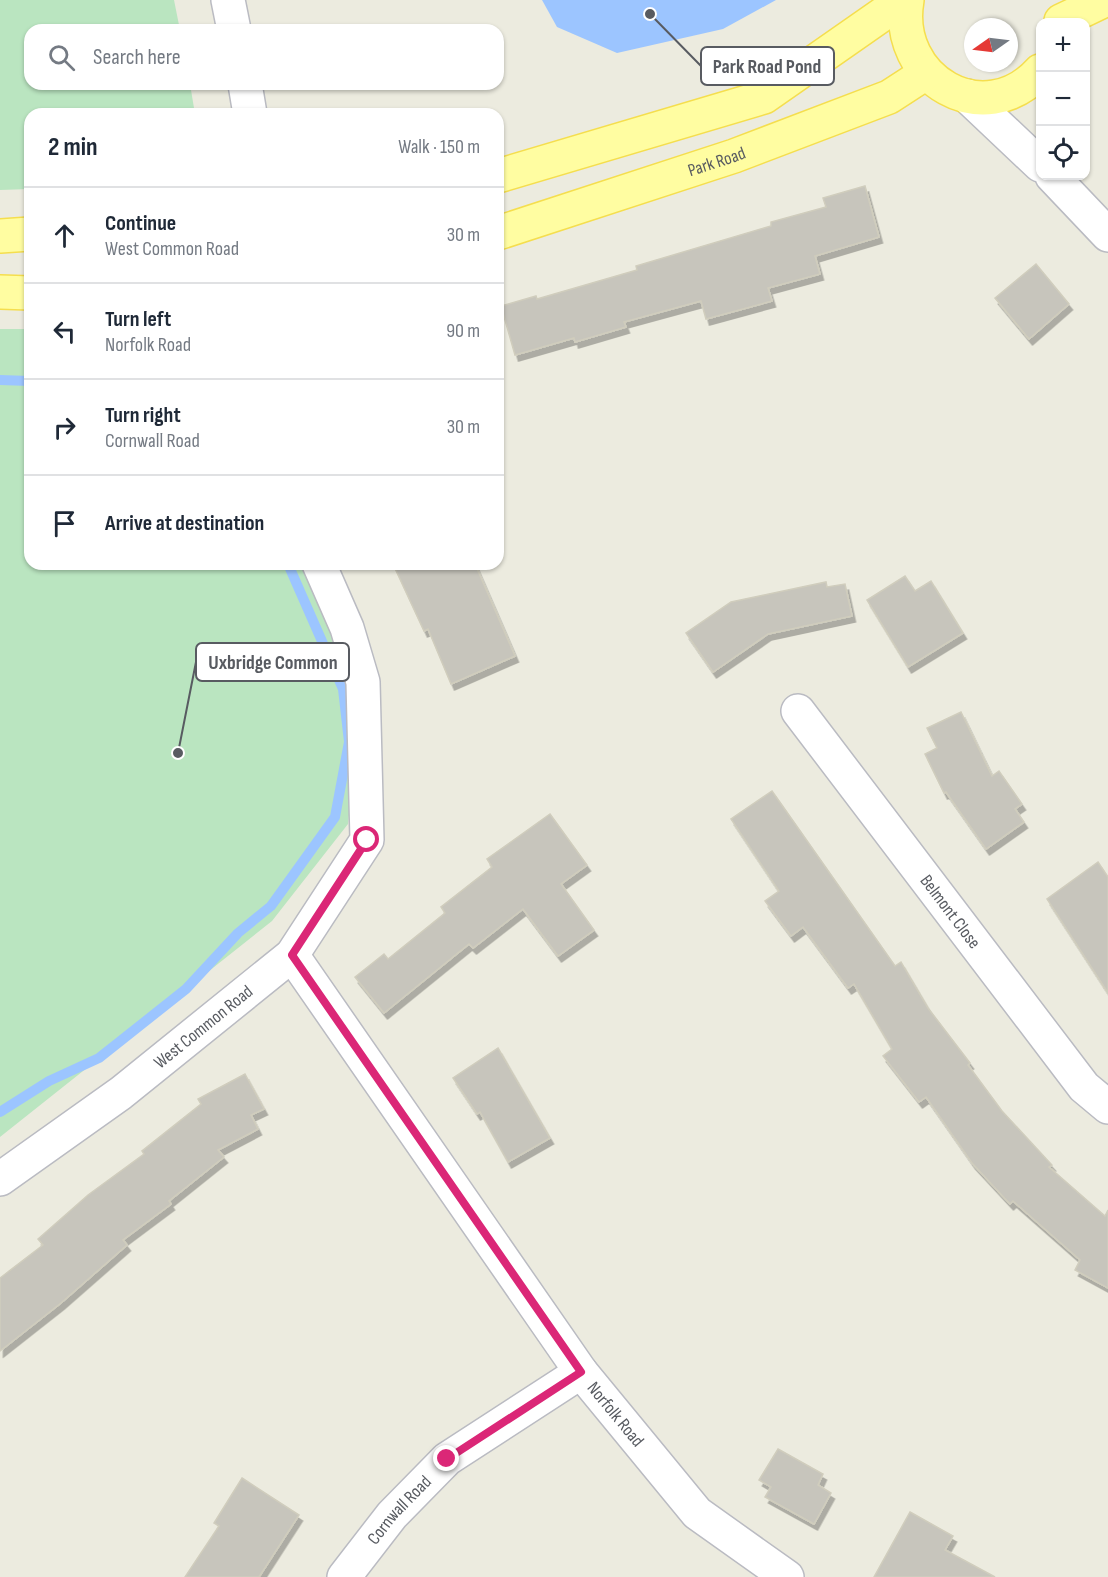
<!DOCTYPE html>
<html lang="en">
<head>
<meta charset="utf-8">
<style>
	:root { --surface:#fff; --page:#f2f2f3; --text:#1f2937; --muted:#747a83; --line:#e0e1e3 }
	body { margin:0; font-family:"Sofia Sans Condensed",sans-serif; background:var(--page); color:var(--text) }
	.controls { position:absolute; right:18px; top:18px; display:grid; overflow:hidden; border-radius:12px; box-shadow:0 2px 4px #0004 }
	.controls button { width:54px; height:54px; display:grid; place-items:center; padding:0; border:0; border-bottom:2px solid var(--line); background:var(--surface); color:var(--text); font:30px sans-serif }
	.compass { position:absolute; left:964px; top:18px; width:54px; height:54px; border-radius:50%; background:var(--surface); box-shadow:0 2px 4px #0004; rotate:256deg }
	.stop { position:absolute; width:18px; height:18px; margin:-14px; border:4px solid #db2777; border-radius:50%; background:#fff }
	.stop.end { background:#db2777; border-color:#fff; box-shadow:0 2px 6px #0008 }
	.list { margin:0; padding:0; list-style:none }
	h2 { display:flex; justify-content:space-between; align-items:center; height:78px; margin:0; padding:0 24px; font-size:26px }
	h2 small { font-size:20px; font-weight:400; color:var(--muted) }
	.list li { display:grid; grid-template-columns:39px 1fr auto; gap:18px; align-items:center; box-sizing:border-box; height:96px; padding:0 24px; border-top:2px solid var(--line) }
	.list b { display:block; font-size:22px; white-space:nowrap }
	.list p { margin:0; font-size:20px; white-space:nowrap; color:var(--muted) }
	.list em { font-size:20px; font-style:normal; color:var(--muted) }
	.icon { flex:none; width:33px; height:33px; fill:none; stroke:currentColor; stroke-width:2; stroke-linecap:round; stroke-linejoin:round }
	.map { position:relative; flex:none; width:1108px; height:1577px; overflow:hidden }
	.search { position:absolute; background:var(--surface); box-shadow:0 2px 4px #0004; left:24px; top:24px; width:480px; height:66px; display:flex; align-items:center; gap:15px; box-sizing:border-box; padding:0 21px; border-radius:18px; color:var(--muted); font-size:22px }
	.panel { position:absolute; background:var(--surface); box-shadow:0 2px 4px #0004; left:24px; top:108px; width:480px; height:462px; border-radius:18px }
	.map>svg:first-child { display:block }
	.green { fill:#bae5c0 }
	.water { fill:#9cc5ff }
	.lines { fill:none; stroke-linecap:round; stroke-linejoin:round }
	.stream { stroke:#9cc5ff; stroke-width:10 }
	.building { fill:#c7c5bc; stroke:#d0cdbd; stroke-width:1.5; filter:url(#shadow) }
	.minor-casing { stroke:#babbc2; stroke-width:36 }
	.major-casing { stroke:#f5de4e; stroke-width:36 }
	.minor { stroke:#fff; stroke-width:33 }
	.major { stroke:#fffda1; stroke-width:33 }
	.route { stroke:#db2777; stroke-width:8 }
	.labels { text-anchor:middle; dominant-baseline:central; stroke-width:4.5; stroke-linejoin:round; paint-order:stroke }
	.street-label { font-size:18px; fill:#585b61; stroke:#fff }
	.leader { fill:none; stroke:#585b61; stroke-width:2 }
	.callout-dot { fill:#585b61; stroke:#fff; stroke-width:2 }
	.callout { fill:#fff; stroke:#585b61; stroke-width:2 }
	.callout-label { font-size:20px; text-anchor:middle; font-weight:bold; fill:#585b61 }
</style>
</head>
<body>
<div class="map">
<svg width="1108" height="1577" viewBox="0 0 1108 1577">
	<defs>
		<filter id="shadow"><feDropShadow dx="3.5" dy="6" stdDeviation="0" flood-color="#0004"/></filter>
	</defs>
	<rect width="100%" height="100%" fill="#ecebdf"/>
	<!-- green -->
	<g class="green">
		<polygon points="0,0 174,0 180,30 30,30 30,84 190,84 195,114 30,114 30,189 0,190"/>
		<polygon points="0,329 30,329 30,564 319,564 363,682 348,824 272,921 0,1137"/>
	</g>
	<!-- water -->
	<polygon class="water" points="542,0 776,0 723,29 617,53 557,27"/>
	<g class="lines">
		<!-- stream -->
		<g class="stream">
			<polyline points="0,380 30,381"/>
			<polyline points="0,1112 49,1081 99,1058 186,989 238,933 271,906 335,817 349,742 343,689 288,564"/>
		</g>
	</g>
	<!-- building -->
	<g class="building">
		<polygon points="865,186 879,237 815,256 820,274 768,288 772,301 706,319 701,301 624,322 626,327 575,342 574,338 515,355 501,306 536,296 537,299 637,270 636,266 771,226 771,222 826,207 823,198"/>
		<polygon points="1036,264 1069,304 1029,339 995,298"/>
		<polygon points="393,564 475,564 515,656 451,684 428,629 424,631"/>
		<polygon points="905,576 915,591 931,581 963,633 908,667 867,600"/>
		<polygon points="826,582 827,587 845,584 852,616 768,634 713,672 686,633 731,602"/>
		<polygon points="961,712 992,776 999,771 1022,804 1015,809 1024,822 986,849 946,792 944,793 925,754 937,748 927,728"/>
		<polygon points="772,791 895,966 901,962 928,1008 970,1063 968,1065 1002,1111 1052,1165 1049,1167 1105,1216 1108,1210 1108,1288 1075,1270 1080,1260 1013,1201 1010,1204 972,1163 926,1097 919,1102 883,1056 892,1049 854,984 848,988 803,927 791,936 765,901 779,891 731,819"/>
		<polygon points="550,814 587,865 561,884 594,930 558,956 523,909 473,948 469,944 384,1013 355,977 384,954 388,959 445,913 441,907 492,867 487,859"/>
		<polygon points="1098,862 1108,877 1108,993 1047,899"/>
		<polygon points="498,1048 550,1138 508,1162 480,1112 477,1114 453,1078"/>
		<polygon points="245,1074 264,1109 251,1115 258,1129 218,1150 224,1157 169,1201 171,1204 123,1240 127,1245 61,1303 0,1351 0,1278 43,1245 38,1239 88,1195 144,1154 142,1151 201,1104 198,1099"/>
		<polygon points="778,1449 823,1474 818,1485 831,1493 814,1524 765,1497 771,1487 759,1480"/>
		<polygon points="242,1478 299,1515 259,1577 185,1577 219,1526 214,1523"/>
		<polygon points="910,1512 953,1536 945,1550 995,1577 874,1577"/>
	</g>
	<g class="lines">
		<defs>
			<g id="minor">
				<polyline points="228,0 234,30"/>
				<polyline points="245,84 250,114"/>
				<polyline points="967,96 1040,165"/>
				<polyline points="1052,176 1108,235"/>
				<path id="s1" d="M798,711L1084,1087L1108,1107"/>
				<path id="s2" d="M292,955L581,1372L697,1513L787,1577"/>
				<path id="s3" d="M0,1179L121,1093L292,955L367,840L363,682L347,628L319,564"/>
				<path id="s4" d="M344,1577L392,1515L447,1459L581,1372"/>
			</g>
			<g id="major">
				<path d="M907,0C893,79 984,133 1040,71"/>
				<polyline points="1061,21 1105,0"/>
				<polyline points="498,176 764,97 903,0"/>
				<path id="s5" d="M498,233L734,156L889,97L926,73"/>
				<polyline points="0,236 30,234"/>
				<polyline points="0,292 30,293"/>
			</g>
		</defs>
		<!-- minor casing -->
		<use href="#minor" class="minor-casing"/>
		<!-- major casing -->
		<use href="#major" class="major-casing"/>
		<!-- minor -->
		<use href="#minor" class="minor"/>
		<!-- major -->
		<use href="#major" class="major"/>
	</g>
	<g class="lines">
		<!-- route -->
		<polyline class="route" points="367,840 292,955 581,1372 447,1459"/>
	</g>
	<g class="labels">
		<!-- street labels -->
		<g class="street-label">
			<text stroke="none"><textPath href="#s5" startOffset="230">Park Road</textPath></text>
			<text stroke="none"><textPath href="#s1" startOffset="252">Belmont Close</textPath></text>
			<text stroke="none"><textPath href="#s3" startOffset="254">West Common Road</textPath></text>
			<text stroke="none"><textPath href="#s2" startOffset="562">Norfolk Road</textPath></text>
			<text stroke="none"><textPath href="#s4" startOffset="87">Cornwall Road</textPath></text>
		</g>
	</g>
	<!-- callouts -->
	<path class="leader" d="M650 14L701 66M178 753L196 662"/>
	<g class="callout-dot">
		<circle cx="650" cy="14" r="6"/>
		<circle cx="178" cy="753" r="6"/>
	</g>
	<g class="callout">
		<rect x="701" y="47" width="133" height="38" rx="6"/>
		<rect x="196" y="643" width="153" height="38" rx="6"/>
	</g>
	<g class="callout-label">
		<text x="767" y="73">Park Road Pond</text>
		<text x="273" y="669">Uxbridge Common</text>
	</g>
</svg>
<div class="controls">
<button>+</button>
<button>−</button>
<button><svg class="icon" aria-label="locate" viewBox="0 0 24 24"><circle cx="12" cy="12" r="6"/><path d="M12 2v4M12 18v4M2 12h4M18 12h4"/></svg></button>
</div>
<svg class="compass" viewBox="-18 -18 36 36"><path d="M0-13l5 13h-10z" fill="#e53935"/><path d="M0 13l5-13h-10z" fill="#747a83"/></svg>
<div class="stop" style="left:367px;top:840px"></div>
<div class="stop end" style="left:447px;top:1459px"></div>
<div class="search"><svg class="icon" aria-label="search" viewBox="0 0 24 24"><circle cx="10" cy="10" r="6"/><path d="M15 15l6 6"/></svg>Search here</div>
<section class="panel">
<h2>2 min<small>Walk · 150 m</small></h2>
<ul class="list">
<li><svg class="icon" aria-label="ahead" viewBox="0 0 24 24"><path d="M12 20V5M6 11l6-6 6 6"/></svg><div><b>Continue</b><p>West Common Road</p></div><em>30 m</em></li>
<li><svg class="icon" aria-label="left" viewBox="0 0 24 24"><path d="M17 20v-9H6M10 6l-5 5 5 5"/></svg><div><b>Turn left</b><p>Norfolk Road</p></div><em>90 m</em></li>
<li><svg class="icon" aria-label="right" viewBox="0 0 24 24"><path d="M7 20v-9h11M14 6l5 5-5 5"/></svg><div><b>Turn right</b><p>Cornwall Road</p></div><em>30 m</em></li>
<li><svg class="icon" aria-label="arrive" viewBox="0 0 24 24"><path d="M6 21V4h12l-3 4 3 4H6"/></svg><div><b>Arrive at destination</b></div></li>
</ul>
</section>
</div>
</body>
</html>
